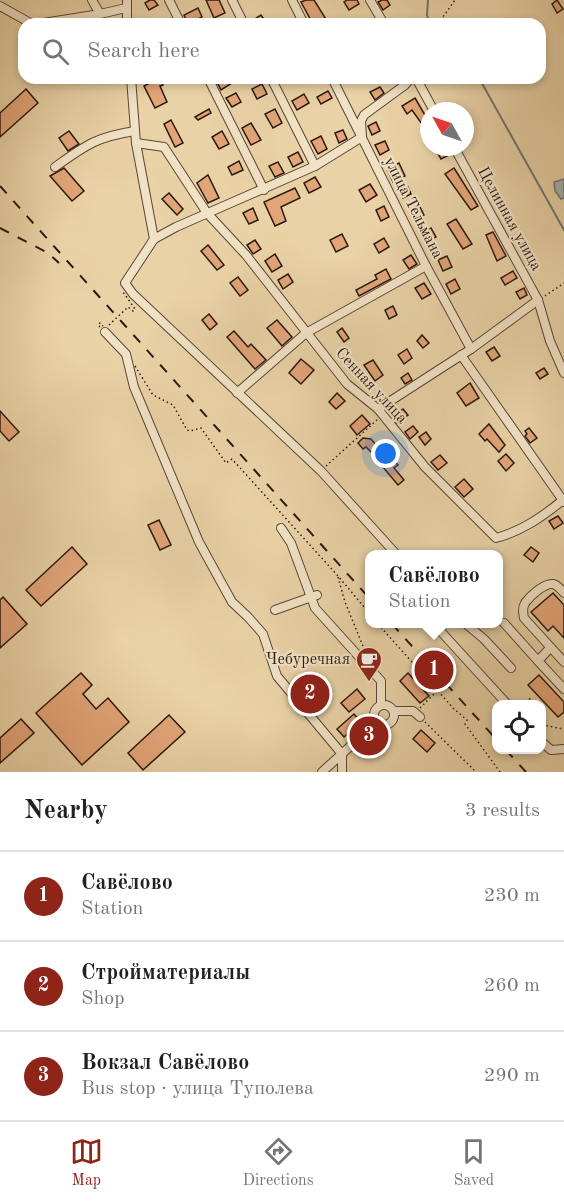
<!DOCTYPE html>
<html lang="en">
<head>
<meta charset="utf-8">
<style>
	:root { --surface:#fff; --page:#f6f6f6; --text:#202124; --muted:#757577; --line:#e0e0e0; --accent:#8f2418 }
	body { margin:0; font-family:"Old Standard TT",serif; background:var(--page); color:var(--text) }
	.controls { position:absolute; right:18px; bottom:18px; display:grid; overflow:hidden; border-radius:12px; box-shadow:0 3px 9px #0003 }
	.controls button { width:54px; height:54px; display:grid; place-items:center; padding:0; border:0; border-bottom:2px solid var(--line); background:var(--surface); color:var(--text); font:30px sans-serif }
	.compass { position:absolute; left:420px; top:102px; width:54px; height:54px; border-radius:50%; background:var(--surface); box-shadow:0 3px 9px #0003; rotate:310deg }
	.you { position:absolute; left:386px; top:454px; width:21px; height:21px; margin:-15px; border:4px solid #fff; border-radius:50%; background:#1a73e8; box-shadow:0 0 0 9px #1a73e833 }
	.badge { display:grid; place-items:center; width:39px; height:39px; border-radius:50%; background:var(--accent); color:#fff; font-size:20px; font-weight:700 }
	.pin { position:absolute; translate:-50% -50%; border:3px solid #fff; box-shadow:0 2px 6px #0006 }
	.popup { position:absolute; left:365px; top:550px; width:138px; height:78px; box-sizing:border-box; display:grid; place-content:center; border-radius:12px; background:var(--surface); filter:drop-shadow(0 2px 4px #0005); font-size:20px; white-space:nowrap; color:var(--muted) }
	.popup b { font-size:22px; color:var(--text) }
	.popup::after { content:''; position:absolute; left:50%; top:100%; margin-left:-12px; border:12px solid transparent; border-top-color:var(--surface) }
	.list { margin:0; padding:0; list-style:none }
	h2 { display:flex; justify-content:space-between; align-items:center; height:78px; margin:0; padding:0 24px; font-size:26px }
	h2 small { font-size:20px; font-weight:400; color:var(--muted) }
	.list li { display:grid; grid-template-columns:39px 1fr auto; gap:18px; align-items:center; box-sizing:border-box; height:90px; padding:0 24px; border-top:2px solid var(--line) }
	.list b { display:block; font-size:22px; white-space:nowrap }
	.list p { margin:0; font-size:20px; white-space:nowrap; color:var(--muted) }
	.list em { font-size:20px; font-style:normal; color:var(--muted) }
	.icon { flex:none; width:33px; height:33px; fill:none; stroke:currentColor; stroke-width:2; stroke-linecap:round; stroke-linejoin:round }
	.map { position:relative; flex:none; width:564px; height:772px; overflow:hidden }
	.search { position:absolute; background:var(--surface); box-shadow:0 3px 9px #0003; left:18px; right:18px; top:18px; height:66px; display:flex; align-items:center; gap:15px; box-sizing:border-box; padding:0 21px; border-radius:18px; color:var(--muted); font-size:22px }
	.sheet { height:348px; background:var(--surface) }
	nav { display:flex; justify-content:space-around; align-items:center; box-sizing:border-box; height:84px; border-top:2px solid var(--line); background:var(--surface); font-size:16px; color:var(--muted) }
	nav a { display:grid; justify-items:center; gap:3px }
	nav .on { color:var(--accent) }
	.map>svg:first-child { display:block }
	.water { fill:#9eb4b4; stroke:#707673; stroke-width:1.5 }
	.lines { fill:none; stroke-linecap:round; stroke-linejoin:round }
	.stream { stroke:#707673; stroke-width:2 }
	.building { fill:#e2a578; stroke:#2b1811; stroke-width:1.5 }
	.minor-casing { stroke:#5a4636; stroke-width:10 }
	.path { stroke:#2b1811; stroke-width:1.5; stroke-dasharray:1.5 3; stroke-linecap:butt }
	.minor { stroke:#f1e2c5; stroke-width:8 }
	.rail { stroke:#2b1811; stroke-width:2; stroke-dasharray:10 10; stroke-linecap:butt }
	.labels { text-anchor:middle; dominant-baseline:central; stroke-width:4.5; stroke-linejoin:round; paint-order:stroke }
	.street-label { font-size:16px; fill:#2b1811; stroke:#f1e2c5 }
	.poi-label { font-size:16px; fill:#2b1811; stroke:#f1e2c5; text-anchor:end }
</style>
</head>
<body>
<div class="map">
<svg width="564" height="772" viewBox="0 0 564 772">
	<rect width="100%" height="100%" fill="#e9d2a6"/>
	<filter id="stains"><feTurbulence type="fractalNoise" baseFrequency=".00333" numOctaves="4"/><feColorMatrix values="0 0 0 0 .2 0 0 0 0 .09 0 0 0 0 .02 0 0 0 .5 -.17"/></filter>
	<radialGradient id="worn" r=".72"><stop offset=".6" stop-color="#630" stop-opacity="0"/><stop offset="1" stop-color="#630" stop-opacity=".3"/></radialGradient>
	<!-- water -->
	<polygon class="water" points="564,179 564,198 561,199 555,191 554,182"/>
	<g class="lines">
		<!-- stream -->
		<g class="stream">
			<polyline points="428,0 427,15 430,24"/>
			<polyline points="479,78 564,230"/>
		</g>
	</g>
	<!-- building -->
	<g class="building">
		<polygon points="150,0 154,0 158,5 149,10 145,3"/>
		<polygon points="206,0 219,0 225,13 214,18"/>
		<polygon points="306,0 314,0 329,24 313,24 301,2"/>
		<polygon points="347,0 357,0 359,4 349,10 344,2"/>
		<polygon points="382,0 387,0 390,5 383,10 378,2"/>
		<polygon points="557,0 563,9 557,13 552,4"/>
		<polygon points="198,8 202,17 188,24 184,15"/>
		<polygon points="261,15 267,24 250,24 250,22"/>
		<polygon points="159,78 163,85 160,86 167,102 155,108 144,86"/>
		<polygon points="215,78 229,78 232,83 221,90"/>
		<polygon points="262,84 267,94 257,99 252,89"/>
		<polygon points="380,87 384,93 375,100 370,92"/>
		<polygon points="26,89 38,103 0,137 0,113"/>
		<polygon points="328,91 332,98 321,104 317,97"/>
		<polygon points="236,93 241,102 232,107 226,98"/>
		<polygon points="304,94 309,103 297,110 292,101"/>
		<polygon points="415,98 429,122 429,134 412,110 407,114 402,106"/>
		<polygon points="209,109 211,113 198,120 195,117"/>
		<polygon points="275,109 282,123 273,128 265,114"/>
		<polygon points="171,120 183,143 175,147 164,124"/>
		<polygon points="376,122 380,131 372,135 368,126"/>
		<polygon points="251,123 261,140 251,145 242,128"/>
		<polygon points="343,130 347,139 339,143 335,133"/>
		<polygon points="69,131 79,144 68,151 59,138"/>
		<polygon points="222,131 229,144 219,149 212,137"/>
		<polygon points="321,136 327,149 318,154 311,141"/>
		<polygon points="385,141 389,150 380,155 375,145"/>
		<polygon points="434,147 444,147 449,155 441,159"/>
		<polygon points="298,152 303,162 293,167 288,157"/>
		<polygon points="239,161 243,170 232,175 228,167"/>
		<polygon points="278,162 284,173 275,177 269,166"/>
		<polygon points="399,163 405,176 393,182 387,169"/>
		<polygon points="64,168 84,191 72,201 50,176"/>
		<polygon points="454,168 478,206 471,210 445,174"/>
		<polygon points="208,175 219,198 208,203 197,183"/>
		<polygon points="315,177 321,187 309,193 304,183"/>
		<polygon points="370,184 377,195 366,202 359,190"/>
		<polygon points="408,187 411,194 403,198 400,191"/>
		<polygon points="295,188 300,198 281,207 286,221 275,226 264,202"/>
		<polygon points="169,193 183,209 177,215 162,199"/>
		<polygon points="419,205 424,215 414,221 410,213"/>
		<polygon points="384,206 389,217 381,221 376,210"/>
		<polygon points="253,208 258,220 249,224 243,213"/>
		<polygon points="456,219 472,244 463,249 447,224"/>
		<polygon points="431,228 436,237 426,242 422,234"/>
		<polygon points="493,232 506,256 497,261 486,235"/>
		<polygon points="342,234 348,246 336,252 330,240"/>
		<polygon points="384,238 389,247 379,253 374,244"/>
		<polygon points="255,240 261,249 253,254 247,245"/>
		<polygon points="208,245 224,265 217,270 201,251"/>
		<polygon points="275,254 282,266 272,272 265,261"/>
		<polygon points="411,255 417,264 409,269 403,260"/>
		<polygon points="447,256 452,267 443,271 438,260"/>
		<polygon points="386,269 391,279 359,296 356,290 377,279 375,275"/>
		<polygon points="513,271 517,278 505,285 501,278"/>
		<polygon points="288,274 293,282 283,289 278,280"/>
		<polygon points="238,277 248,290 240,296 230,283"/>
		<polygon points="455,279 460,289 451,294 446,284"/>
		<polygon points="424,283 431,294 422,299 415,288"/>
		<polygon points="524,288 527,295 520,299 516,292"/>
		<polygon points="393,306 397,315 389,319 385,310"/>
		<polygon points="209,314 217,324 210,330 202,320"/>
		<polygon points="277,320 292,337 282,346 267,328"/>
		<polygon points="342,328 349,338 344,342 337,332"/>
		<polygon points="234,331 248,347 251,344 266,360 255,369 227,337"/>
		<polygon points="422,335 429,343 423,348 417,341"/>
		<polygon points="494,347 500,356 492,361 486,352"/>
		<polygon points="407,349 412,358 404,364 398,355"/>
		<polygon points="301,359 314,370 301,384 289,373"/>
		<polygon points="373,360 383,375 375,381 364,365"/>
		<polygon points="544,368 548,374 540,379 536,373"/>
		<polygon points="408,373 412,380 405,384 401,378"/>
		<polygon points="470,383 479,398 466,406 457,393"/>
		<polygon points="337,393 345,401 336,409 329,402"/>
		<polygon points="403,409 408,415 397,423 393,417"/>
		<polygon points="0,411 19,432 9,441 0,431"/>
		<polygon points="362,415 370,424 357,435 350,426"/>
		<polygon points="489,424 505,445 499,452 487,439 485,441 479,434"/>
		<polygon points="413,426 418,432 410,439 405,432"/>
		<polygon points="529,428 537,438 530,443 525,436 527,434 525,431"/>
		<polygon points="426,432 431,439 425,445 419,437"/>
		<polygon points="363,438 371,439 381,451 391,459 392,458 398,465 394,468 404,480 398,485 382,466 384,465 366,447 363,449 358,443"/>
		<polygon points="506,454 514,463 506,471 498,461"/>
		<polygon points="440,455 447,463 438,470 431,462"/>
		<polygon points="464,479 473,489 464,497 455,487"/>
		<polygon points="558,516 563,523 554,529 549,521"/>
		<polygon points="159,520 171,545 160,550 148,525"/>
		<polygon points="72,547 87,564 41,606 26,590"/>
		<polygon points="531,547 539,553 533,562 524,555"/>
		<polygon points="553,593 564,605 564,638 553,626 548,631 531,612"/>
		<polygon points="3,597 27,624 0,648 0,600"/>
		<polygon points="81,673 92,685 83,694 96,709 108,698 129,722 82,765 36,713"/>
		<polygon points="408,673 429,696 420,703 400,681"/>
		<polygon points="539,675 564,702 564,712 558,717 528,685"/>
		<polygon points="308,681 322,699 312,707 298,689"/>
		<polygon points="357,689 365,699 349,712 341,703"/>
		<polygon points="354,714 361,722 344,737 337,729"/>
		<polygon points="169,715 185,732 143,770 128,753"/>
		<polygon points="21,719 34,733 0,763 0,738"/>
		<polygon points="421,730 435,743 427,752 413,739"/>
	</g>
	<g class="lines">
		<defs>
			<g id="minor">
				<polyline points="92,0 100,14 126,8"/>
				<polyline points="127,0 127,24"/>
				<polyline points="169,0 181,24"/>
				<polyline points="232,0 244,24"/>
				<polyline points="292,0 304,24"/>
				<polyline points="370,0 384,24"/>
				<polyline points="0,6 32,24"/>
				<polyline points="37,24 100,14"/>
				<polyline points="131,78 136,143 154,239"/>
				<polyline points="208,78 264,190"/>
				<polyline points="271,78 315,166"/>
				<polyline points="332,78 426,266 471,349"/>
				<polyline points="416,78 434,111"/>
				<path d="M136,143L164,147L207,213L246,255L347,384L378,409L425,467L496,538C522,531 542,517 563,500"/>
				<polyline points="454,147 538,300 550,341 564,373"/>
				<path d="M55,167C86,145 96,137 135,131"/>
				<polyline points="105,332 126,354 134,387 199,542 232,602 248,617 263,634 277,676 342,754 342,772"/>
				<polyline points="461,355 564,502"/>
				<polyline points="237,393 306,333 426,266"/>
				<polyline points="378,409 471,349 538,300"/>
				<polyline points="281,528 291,543 315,608 381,681 381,705"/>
				<polyline points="396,554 321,471 133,294 125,283 154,239 176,227 315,166 362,137 361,121 364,115 405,85 411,78"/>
				<path d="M564,593C561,590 558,585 553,584C544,583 530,596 525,603C522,608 523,613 524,618L564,662"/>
				<polyline points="275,610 317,595"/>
				<polyline points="504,623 538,661"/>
				<polyline points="434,624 507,704"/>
				<polyline points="466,624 484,639 511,668"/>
				<polyline points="550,648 538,661 564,689"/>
				<circle cx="384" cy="715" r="10"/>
				<polyline points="394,711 413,711 420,717"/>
				<polyline points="542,742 551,750 564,749"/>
				<polyline points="322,772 377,722"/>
			</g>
		</defs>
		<!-- minor casing -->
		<use href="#minor" class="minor-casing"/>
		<!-- path -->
		<g class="path">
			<polyline points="438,24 455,0"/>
			<polyline points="545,296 564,283"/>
			<polyline points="109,325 128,307 133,311 135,309 123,292"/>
			<polyline points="100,327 98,325 100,323 103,326"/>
			<polyline points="135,366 153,395 173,405 187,430 190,431 201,428 226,463 232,459 338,576 370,614"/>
			<polyline points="326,466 378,419"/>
			<polyline points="338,577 345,602 365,651"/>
			<polyline points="378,624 454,709 467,720 465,724 500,772"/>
			<polyline points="529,704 530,696"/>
			<polyline points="420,708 438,690"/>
			<polyline points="425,722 476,772"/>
			<polyline points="542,725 564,729"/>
		</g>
		<!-- minor -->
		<use href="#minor" class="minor"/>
		<!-- rail -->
		<g class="rail">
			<polyline points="0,186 370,599"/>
			<polyline points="0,228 48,253 59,263"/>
			<polyline points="392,624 496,739"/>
			<polyline points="506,750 526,772"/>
		</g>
	</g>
	<!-- icons -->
	<defs>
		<symbol id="cafe-pin" viewBox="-11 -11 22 30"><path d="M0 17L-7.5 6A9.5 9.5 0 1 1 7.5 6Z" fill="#8f2418" stroke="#f1e2c5"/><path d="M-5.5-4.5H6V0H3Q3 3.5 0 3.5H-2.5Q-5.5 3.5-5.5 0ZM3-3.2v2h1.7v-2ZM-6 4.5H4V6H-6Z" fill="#fff"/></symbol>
	</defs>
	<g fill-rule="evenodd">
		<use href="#cafe-pin" x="354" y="645" width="30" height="40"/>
	</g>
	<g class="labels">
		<!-- street labels -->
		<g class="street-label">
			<text transform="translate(413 208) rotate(63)">улица Тельмана</text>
			<text transform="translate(509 219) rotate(61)">Целинная улица</text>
			<text transform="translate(371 386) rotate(47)">Сенная улица</text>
		</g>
		<!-- poi labels -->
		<g class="poi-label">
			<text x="350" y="660">Чебуречная</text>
		</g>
	</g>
	<rect width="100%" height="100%" filter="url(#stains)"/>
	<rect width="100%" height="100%" fill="url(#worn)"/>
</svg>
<div class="controls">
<button><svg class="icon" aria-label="locate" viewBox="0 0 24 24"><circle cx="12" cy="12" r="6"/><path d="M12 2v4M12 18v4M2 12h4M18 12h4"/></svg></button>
</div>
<svg class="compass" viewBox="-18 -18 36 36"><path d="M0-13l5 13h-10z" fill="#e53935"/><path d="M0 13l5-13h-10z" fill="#757577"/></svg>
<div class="you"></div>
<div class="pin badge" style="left:434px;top:670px">1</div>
<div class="popup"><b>Савёлово</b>Station</div>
<div class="pin badge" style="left:310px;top:694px">2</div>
<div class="pin badge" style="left:369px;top:736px">3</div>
<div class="search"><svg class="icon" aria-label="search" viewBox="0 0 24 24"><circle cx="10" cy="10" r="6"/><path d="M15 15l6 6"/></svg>Search here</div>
</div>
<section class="sheet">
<h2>Nearby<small>3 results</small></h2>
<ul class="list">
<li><span class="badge">1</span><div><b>Савёлово</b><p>Station</p></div><em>230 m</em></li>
<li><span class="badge">2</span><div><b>Стройматериалы</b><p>Shop</p></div><em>260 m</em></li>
<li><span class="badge">3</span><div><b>Вокзал Савёлово</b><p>Bus stop · улица Туполева</p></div><em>290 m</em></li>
</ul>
</section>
<nav>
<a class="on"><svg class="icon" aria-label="map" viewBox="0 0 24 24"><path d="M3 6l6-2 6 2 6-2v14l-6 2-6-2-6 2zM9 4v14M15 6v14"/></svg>Map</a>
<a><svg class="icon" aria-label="directions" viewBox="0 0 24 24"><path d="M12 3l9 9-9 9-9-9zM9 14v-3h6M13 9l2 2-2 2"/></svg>Directions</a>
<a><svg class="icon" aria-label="saved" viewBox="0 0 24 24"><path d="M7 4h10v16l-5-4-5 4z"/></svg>Saved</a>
</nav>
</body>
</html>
